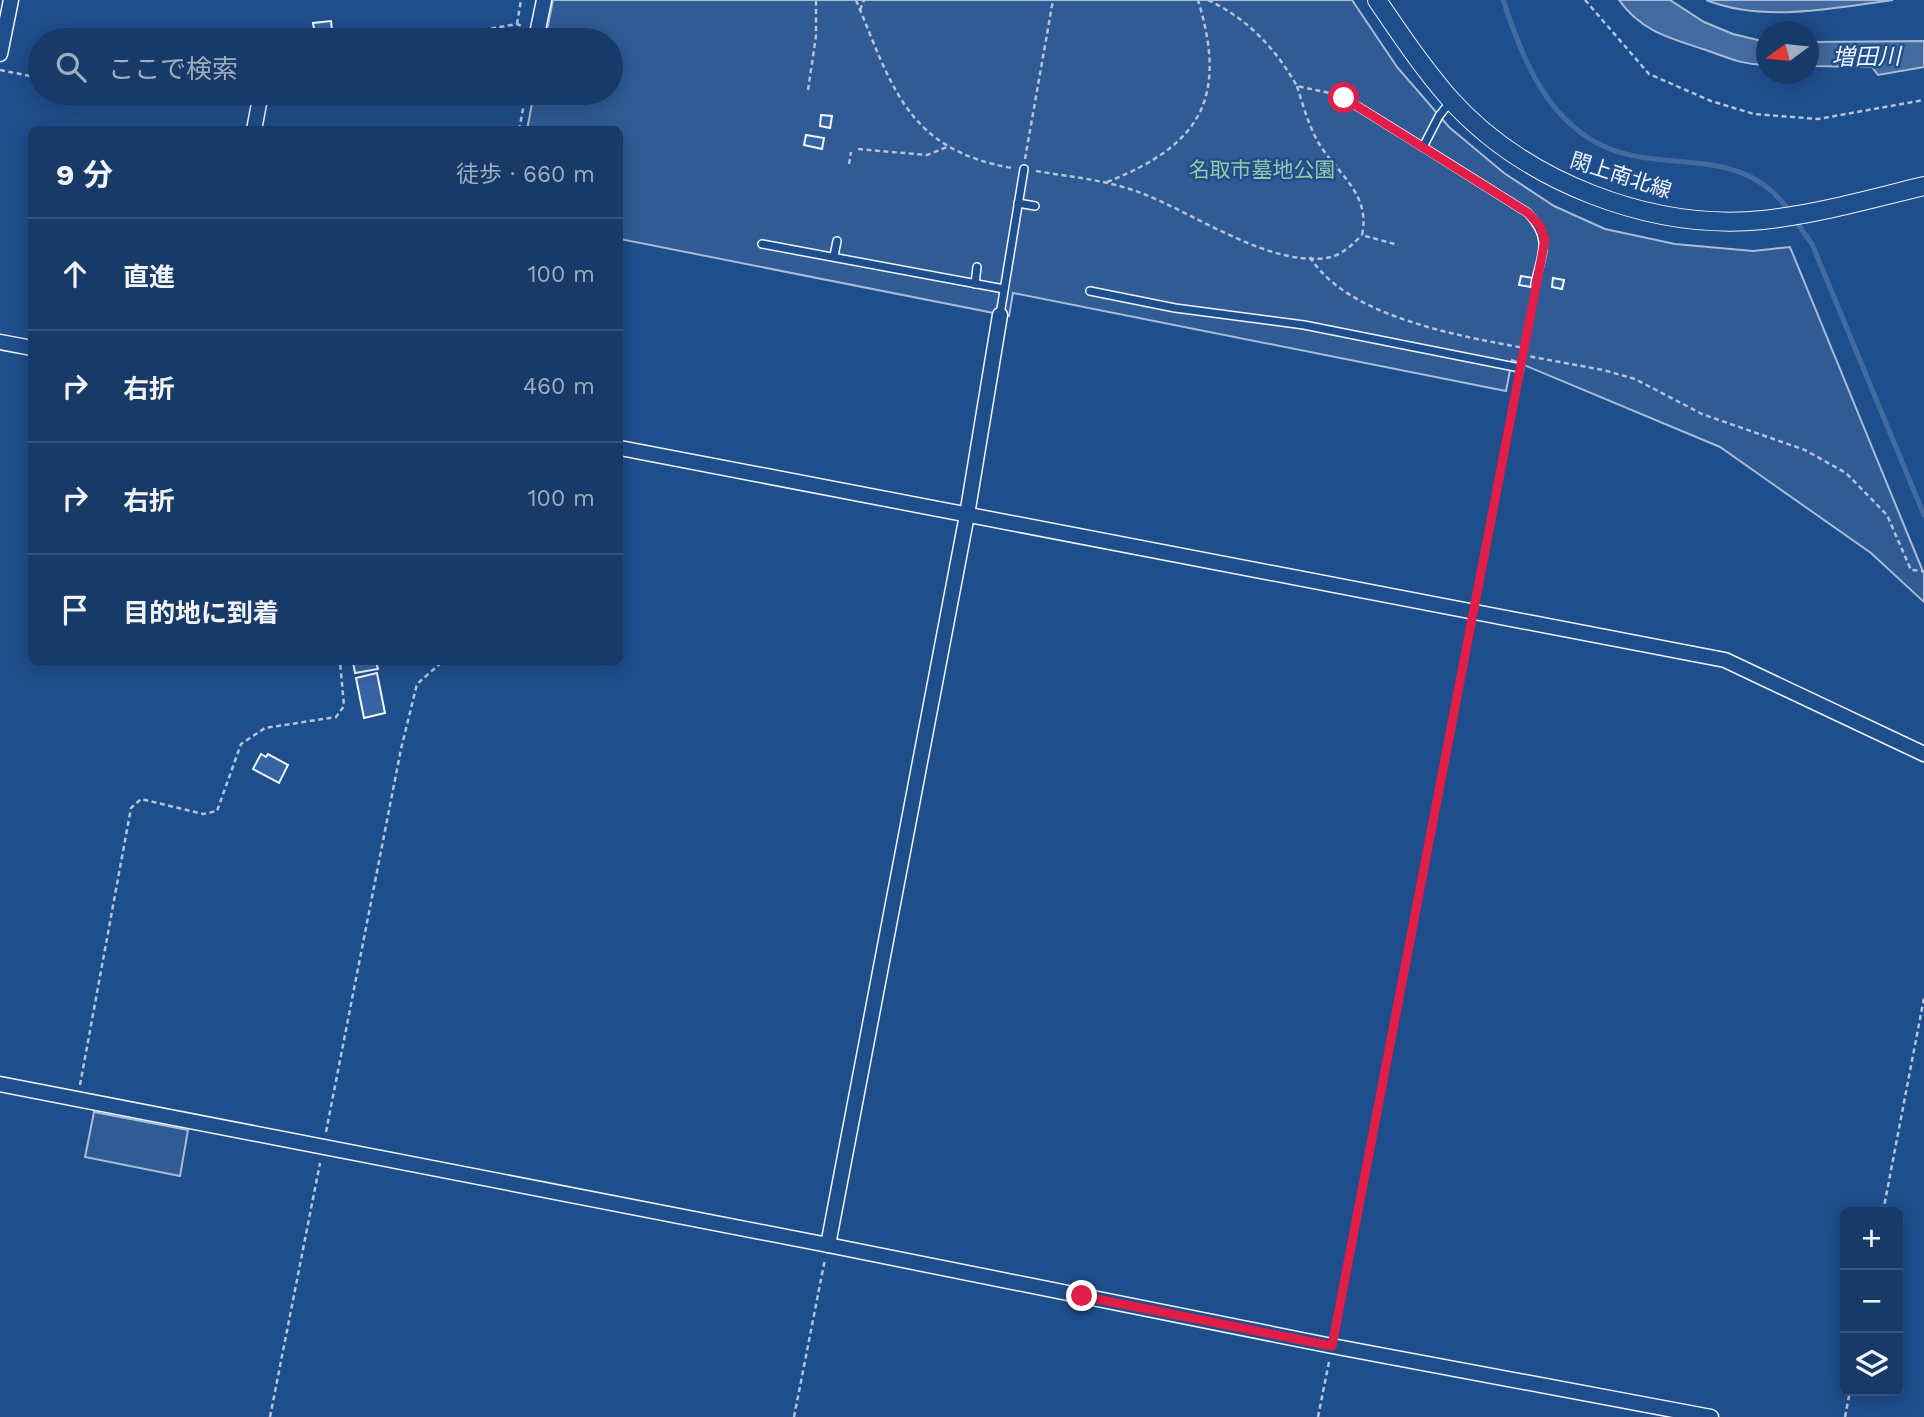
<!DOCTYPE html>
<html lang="ja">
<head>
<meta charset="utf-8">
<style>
	:root { --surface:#173a69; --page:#20416f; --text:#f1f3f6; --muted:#9eadc0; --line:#36547d }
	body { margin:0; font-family:"Work Sans","Noto Sans JP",sans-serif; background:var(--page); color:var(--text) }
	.controls { position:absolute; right:21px; bottom:21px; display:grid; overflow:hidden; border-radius:10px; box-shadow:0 4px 18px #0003 }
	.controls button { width:63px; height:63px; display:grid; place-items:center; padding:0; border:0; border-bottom:2px solid var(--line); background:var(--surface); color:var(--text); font:35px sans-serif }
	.compass { position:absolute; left:1756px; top:21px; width:63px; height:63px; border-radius:50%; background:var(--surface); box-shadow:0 4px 18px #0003; rotate:255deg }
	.stop { position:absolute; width:21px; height:21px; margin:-16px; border:5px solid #e11d48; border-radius:50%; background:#fff }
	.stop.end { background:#e11d48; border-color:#fff; box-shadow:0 2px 7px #0008 }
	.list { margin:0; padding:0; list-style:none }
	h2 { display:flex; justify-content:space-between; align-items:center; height:91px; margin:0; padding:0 28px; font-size:30px }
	h2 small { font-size:23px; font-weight:400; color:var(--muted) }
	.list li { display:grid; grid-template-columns:46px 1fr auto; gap:21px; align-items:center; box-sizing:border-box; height:112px; padding:0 28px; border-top:2px solid var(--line) }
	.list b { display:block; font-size:26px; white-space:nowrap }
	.list em { font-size:23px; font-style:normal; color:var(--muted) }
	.icon { flex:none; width:38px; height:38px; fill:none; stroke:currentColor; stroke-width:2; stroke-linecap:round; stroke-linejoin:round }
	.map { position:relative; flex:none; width:1924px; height:1417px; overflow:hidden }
	.search { position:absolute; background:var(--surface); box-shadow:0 4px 18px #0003; left:28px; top:28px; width:595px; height:77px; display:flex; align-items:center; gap:18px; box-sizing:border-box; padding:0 24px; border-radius:38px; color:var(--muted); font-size:26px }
	.panel { position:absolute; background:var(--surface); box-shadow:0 4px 18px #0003; left:28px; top:126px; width:595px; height:539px; border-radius:10px }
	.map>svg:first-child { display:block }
	.built { fill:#305b95; stroke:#a8bbd7; stroke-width:2 }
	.water { fill:#446ba0; stroke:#a8bbd7; stroke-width:2 }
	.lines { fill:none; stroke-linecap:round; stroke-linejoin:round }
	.stream { stroke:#446ba0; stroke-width:5 }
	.building { fill:#3563a3; stroke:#f2f6ff; stroke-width:2 }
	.service-casing { stroke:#f2f6ff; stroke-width:10 }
	.minor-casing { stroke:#f2f6ff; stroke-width:17 }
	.tertiary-casing { stroke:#f2f6ff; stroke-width:20 }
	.path { stroke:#b3c4dc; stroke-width:2.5; stroke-dasharray:5 3.5; stroke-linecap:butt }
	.service { stroke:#1f4e8c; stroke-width:7 }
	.minor { stroke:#1f4e8c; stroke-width:14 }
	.tertiary { stroke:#1f4e8c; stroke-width:18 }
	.route { stroke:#e11d48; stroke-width:9 }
	.labels { text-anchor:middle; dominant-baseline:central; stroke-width:5; stroke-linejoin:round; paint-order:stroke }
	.park-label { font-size:21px; fill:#97c8a6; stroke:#1f4e8c }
	.street-label { font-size:21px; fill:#f2f6ff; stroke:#1f4e8c }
	.water-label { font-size:23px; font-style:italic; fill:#f2f6ff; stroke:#1f4e8c }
</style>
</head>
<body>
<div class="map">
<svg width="1924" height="1417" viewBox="0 0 1924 1417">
	<rect width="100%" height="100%" fill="#1f4e8c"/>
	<!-- built -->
	<g class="built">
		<polygon points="553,0 1352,0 1397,67 1449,127 1504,173 1554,206 1605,229 1675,244 1753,251 1790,247 1924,574 1924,602 1871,553 1720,447 1512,360 1506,391 1013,293 1009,316 620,239 620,130 527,130 534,93 611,93 611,40 545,40"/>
		<polygon points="94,1112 188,1130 180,1176 85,1157"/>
	</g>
	<!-- water -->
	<g class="water">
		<path d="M1619,0H1670L1704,22L1733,34L1766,42V65C1742,65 1726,57 1703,49C1669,38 1641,31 1619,0Z"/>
		<path d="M1706,0H1893C1833,8 1764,23 1706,0Z"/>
		<polygon points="1924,41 1924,67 1878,75 1872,67 1809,66 1809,42"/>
	</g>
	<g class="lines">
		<!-- stream -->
		<g class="stream">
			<path d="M1503,0C1521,54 1544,116 1599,144C1663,177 1740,140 1790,212"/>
			<polyline points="1795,220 1812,244 1924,515"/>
		</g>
	</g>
	<!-- building -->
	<g class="building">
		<polygon points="331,21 333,40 316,40 313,23"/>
		<polygon points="821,115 832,116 830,128 820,126"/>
		<polygon points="806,135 824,138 822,149 804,145"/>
		<polygon points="1521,276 1533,278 1531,287 1519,285"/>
		<polygon points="1553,278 1564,280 1562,289 1552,287"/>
		<polygon points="353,662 376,662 378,669 355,673"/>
		<polygon points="377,673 385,713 364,718 356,678"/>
		<polygon points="261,754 266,757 268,754 288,765 279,783 253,769"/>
	</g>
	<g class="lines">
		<defs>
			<g id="service">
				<polyline points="537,34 560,40"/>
				<polyline points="577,40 578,33"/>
				<polyline points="1344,98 1423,147"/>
				<path d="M1451,101L1439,116L1423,147L1528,213C1552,240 1542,252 1535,284"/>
				<polyline points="1018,203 1035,206"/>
				<polyline points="762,244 1004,289"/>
				<polyline points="834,256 837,241"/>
				<polyline points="975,284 977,267"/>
				<polyline points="1090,291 1175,308 1304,325 1520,368"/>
				<polyline points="1000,315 1024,169"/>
			</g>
			<g id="minor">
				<polyline points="537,34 544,0"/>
				<polyline points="0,54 11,0"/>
				<polyline points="254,130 261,93"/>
				<polyline points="0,342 32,348"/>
				<polyline points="620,448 1725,660 1924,754"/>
				<polyline points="0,1084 828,1245 967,515 1000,315"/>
				<polyline points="828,1245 1332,1346 1711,1417"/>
			</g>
			<path id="tertiary" d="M1377,0C1400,34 1423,68 1450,99C1525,182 1651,231 1763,220C1818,214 1870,199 1924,186"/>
		</defs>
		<!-- service casing -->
		<use href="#service" class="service-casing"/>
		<!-- minor casing -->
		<use href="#minor" class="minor-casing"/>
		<!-- tertiary casing -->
		<use href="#tertiary" class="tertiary-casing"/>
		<!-- path -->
		<g class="path">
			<path d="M856,0C892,86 907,150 1012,168"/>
			<path d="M1208,0C1248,19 1275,48 1297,86L1334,94"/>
			<polyline points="1585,0 1649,74 1711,101 1754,114 1818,119 1924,100"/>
			<polyline points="860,10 864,0"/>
			<polyline points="517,24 521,0"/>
			<polyline points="424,40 517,24 524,27"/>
			<polyline points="0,70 40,78"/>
			<path d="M1297,86C1303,105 1308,124 1318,142C1337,174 1371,193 1362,235L1398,245"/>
			<polyline points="808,90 816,36 816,0"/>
			<polyline points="112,93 137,93"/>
			<polyline points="519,130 526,93"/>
			<polyline points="858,149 927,155 947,147"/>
			<polyline points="1025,159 1053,0"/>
			<polyline points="849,164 851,152"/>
			<path d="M1036,171C1072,177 1107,180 1141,193C1194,213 1268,266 1326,258C1341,256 1352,245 1362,235"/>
			<path d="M1107,182C1201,145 1228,98 1198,0"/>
			<path d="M1310,257C1347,317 1460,336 1524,348"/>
			<polyline points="1522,355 1533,296"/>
			<polyline points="1522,355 1603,370 1635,379 1702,414 1805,450 1846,473 1887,515 1911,570 1924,571"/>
			<polyline points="1479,596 1518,379"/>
			<polyline points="80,1085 131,808 141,799 203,814 217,811 241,744 265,728 336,717 344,706 340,662"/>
			<polyline points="326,1132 401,749 417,684 442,662"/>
			<polyline points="1883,1212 1924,998"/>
			<polyline points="1335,1331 1473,627"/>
			<polyline points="270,1417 320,1163"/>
			<polyline points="794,1417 825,1259"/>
			<polyline points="1318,1417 1329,1362"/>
			<polyline points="1845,1417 1850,1391"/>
		</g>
		<!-- service -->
		<use href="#service" class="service"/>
		<!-- minor -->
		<use href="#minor" class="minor"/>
		<!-- tertiary -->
		<use href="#tertiary" class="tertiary"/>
	</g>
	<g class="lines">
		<!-- route -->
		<polyline class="route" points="1082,1296 1332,1346 1545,240 1540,226 1528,213 1344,98"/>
	</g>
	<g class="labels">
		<!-- park labels -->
		<g class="park-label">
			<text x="1262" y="169">名取市墓地公園</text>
		</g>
		<!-- street labels -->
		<g class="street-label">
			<text transform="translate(1621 175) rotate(18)">閖上南北線</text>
		</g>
		<!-- water labels -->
		<g class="water-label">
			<text transform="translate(1866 57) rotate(-1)">増田川</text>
		</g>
	</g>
</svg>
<div class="controls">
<button>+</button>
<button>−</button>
<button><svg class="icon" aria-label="layers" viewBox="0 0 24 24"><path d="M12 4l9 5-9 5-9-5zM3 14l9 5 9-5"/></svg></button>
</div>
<svg class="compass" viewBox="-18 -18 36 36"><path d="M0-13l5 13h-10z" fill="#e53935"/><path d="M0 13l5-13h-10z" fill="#9eadc0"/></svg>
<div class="stop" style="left:1344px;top:98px"></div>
<div class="stop end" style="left:1082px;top:1296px"></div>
<div class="search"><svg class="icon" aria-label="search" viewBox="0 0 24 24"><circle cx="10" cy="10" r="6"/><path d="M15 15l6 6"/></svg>ここで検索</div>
<section class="panel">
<h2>9 分<small>徒歩 · 660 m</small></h2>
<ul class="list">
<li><svg class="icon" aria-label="ahead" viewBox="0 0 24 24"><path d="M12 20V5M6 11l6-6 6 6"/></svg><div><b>直進</b></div><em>100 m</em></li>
<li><svg class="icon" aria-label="right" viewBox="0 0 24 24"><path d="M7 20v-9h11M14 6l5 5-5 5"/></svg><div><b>右折</b></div><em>460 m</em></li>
<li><svg class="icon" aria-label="right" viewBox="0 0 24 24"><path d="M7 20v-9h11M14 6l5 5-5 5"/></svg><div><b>右折</b></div><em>100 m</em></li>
<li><svg class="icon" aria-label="arrive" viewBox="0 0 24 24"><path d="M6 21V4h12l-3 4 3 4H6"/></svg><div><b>目的地に到着</b></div></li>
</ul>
</section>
</div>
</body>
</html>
